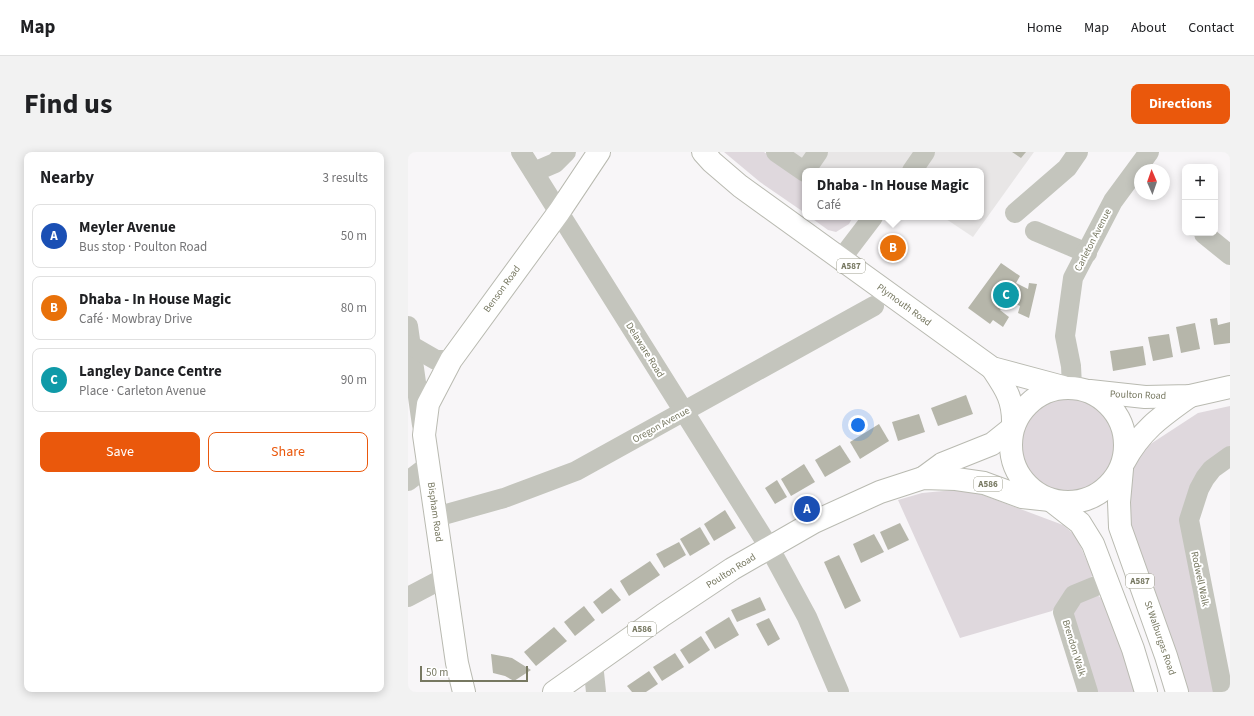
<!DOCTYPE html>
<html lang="en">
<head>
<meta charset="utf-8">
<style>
	:root { --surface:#fff; --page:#f2f2f2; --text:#202124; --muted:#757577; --line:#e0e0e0; --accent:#ea580c }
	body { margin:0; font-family:"Source Sans 3",sans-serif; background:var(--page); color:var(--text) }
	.controls { position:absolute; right:12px; top:12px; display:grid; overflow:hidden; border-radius:8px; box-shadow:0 2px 10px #0003 }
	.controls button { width:36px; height:36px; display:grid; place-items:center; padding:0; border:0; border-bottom:1px solid var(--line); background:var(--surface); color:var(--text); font:20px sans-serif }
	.compass { position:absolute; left:726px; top:12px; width:36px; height:36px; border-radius:50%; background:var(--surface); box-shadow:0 2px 10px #0003; rotate:358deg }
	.scale { position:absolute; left:12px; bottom:10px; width:108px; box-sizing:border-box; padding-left:4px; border:2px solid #777861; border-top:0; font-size:11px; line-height:14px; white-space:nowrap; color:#777861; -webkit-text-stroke:3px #fff; paint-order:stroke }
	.you { position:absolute; left:450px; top:273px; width:14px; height:14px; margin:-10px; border:3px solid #fff; border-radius:50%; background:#1a73e8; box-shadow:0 0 0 6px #1a73e833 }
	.badge { display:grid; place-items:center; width:26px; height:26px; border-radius:50%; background:var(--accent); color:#fff; font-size:13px; font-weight:700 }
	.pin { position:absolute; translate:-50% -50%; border:2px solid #fff; box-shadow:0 1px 4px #0006 }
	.popup { position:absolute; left:394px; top:16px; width:182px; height:52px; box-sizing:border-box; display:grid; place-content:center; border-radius:8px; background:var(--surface); filter:drop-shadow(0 1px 3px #0005); font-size:13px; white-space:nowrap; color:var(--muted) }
	.popup b { font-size:15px; color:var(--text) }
	.popup::after { content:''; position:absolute; left:50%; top:100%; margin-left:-8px; border:8px solid transparent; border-top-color:var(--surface) }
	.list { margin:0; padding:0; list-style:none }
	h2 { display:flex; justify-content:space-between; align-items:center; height:52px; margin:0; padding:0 16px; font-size:17px }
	h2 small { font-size:13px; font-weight:400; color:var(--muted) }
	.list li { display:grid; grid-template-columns:26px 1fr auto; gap:12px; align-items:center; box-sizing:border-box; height:64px; margin:0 8px 8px; padding:0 8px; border:1px solid var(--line); border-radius:8px }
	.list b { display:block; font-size:15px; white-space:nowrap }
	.list p { margin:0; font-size:13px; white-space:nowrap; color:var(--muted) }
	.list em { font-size:13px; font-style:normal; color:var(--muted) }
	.actions { display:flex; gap:8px; padding:12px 16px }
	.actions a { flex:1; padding:9px 0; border:1px solid var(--accent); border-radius:8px; text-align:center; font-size:14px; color:var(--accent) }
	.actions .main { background:var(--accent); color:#fff }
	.map { position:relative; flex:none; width:822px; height:540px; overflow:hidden; border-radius:8px }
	header { display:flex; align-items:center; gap:24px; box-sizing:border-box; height:56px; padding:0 20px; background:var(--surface); border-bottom:1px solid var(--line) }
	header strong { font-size:19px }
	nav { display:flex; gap:22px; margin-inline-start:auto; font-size:14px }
	.intro { display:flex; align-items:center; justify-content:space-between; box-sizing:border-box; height:96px; padding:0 24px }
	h1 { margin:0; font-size:28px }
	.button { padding:10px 18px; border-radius:8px; background:var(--accent); color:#fff; font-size:14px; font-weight:700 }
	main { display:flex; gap:24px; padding:0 24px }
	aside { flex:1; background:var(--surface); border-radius:8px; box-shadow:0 2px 10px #0003 }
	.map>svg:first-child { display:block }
	.built { fill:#e8e6e6 }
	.green { fill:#dfd8dd }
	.building { fill:#b6b6aa }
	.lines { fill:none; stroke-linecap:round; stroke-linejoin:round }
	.major-casing { stroke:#b9bab1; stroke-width:24 }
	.minor { stroke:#c4c5bd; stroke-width:20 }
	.major { stroke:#fff; stroke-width:22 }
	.labels { text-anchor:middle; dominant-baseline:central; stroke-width:4; stroke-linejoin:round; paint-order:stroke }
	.shield { fill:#fff; stroke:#a0a090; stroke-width:1 }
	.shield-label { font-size:9px; font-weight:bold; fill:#777861 }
	.street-label { font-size:10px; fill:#777861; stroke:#fff }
</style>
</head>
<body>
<header>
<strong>Map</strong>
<nav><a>Home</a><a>Map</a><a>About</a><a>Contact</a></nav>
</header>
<div class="intro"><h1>Find us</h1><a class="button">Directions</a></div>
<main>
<aside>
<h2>Nearby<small>3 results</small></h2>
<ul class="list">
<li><span class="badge" style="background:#1a4fb4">A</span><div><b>Meyler Avenue</b><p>Bus stop · Poulton Road</p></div><em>50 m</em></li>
<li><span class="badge" style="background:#e8710a">B</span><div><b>Dhaba - In House Magic</b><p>Café · Mowbray Drive</p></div><em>80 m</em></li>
<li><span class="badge" style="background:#0f9aa8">C</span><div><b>Langley Dance Centre</b><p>Place · Carleton Avenue</p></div><em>90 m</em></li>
</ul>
<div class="actions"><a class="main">Save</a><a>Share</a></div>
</aside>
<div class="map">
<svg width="822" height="540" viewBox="0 0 822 540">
	<rect width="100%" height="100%" fill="#f8f6f8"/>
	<!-- built -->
	<polygon class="built" points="368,0 626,0 565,85 535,65 573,65 573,19 397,19"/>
	<!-- green -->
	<g class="green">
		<polygon points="316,0 356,0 397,29 397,61 352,30"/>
		<polygon points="402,65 445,65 441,72 428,80 420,78"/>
		<circle cx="661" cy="293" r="48"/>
		<polygon points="822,254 822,304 781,368 814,540 769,540 714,383 717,321 741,293 790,261"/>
		<path d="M546,338L567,340L655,373L668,384L685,423C673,437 656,445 644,459L552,486L490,348L514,341Z"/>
		<polygon points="688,442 697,449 728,540 682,540 663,464 666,452"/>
	</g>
	<!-- building -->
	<g class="building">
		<polygon points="604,0 618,0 613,6"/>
		<polygon points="593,111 612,124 608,131 620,137 621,131 629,132 621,166 610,161 612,154 600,148 592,158 601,165 595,175 585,168 582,172 560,156"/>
		<polygon points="809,166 810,173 822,170 822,191 806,193 802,167"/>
		<polygon points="787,171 792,197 773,201 768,175"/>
		<polygon points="761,182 765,205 745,209 740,185"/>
		<polygon points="735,194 738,213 705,219 702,199"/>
		<polygon points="558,243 565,262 530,274 523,256"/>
		<polygon points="511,262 517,280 490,289 484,270"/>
		<polygon points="471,272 481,289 452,307 442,290"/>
		<polygon points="432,293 443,310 417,325 407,308"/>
		<polygon points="396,312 407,330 383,344 373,327"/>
		<polygon points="369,328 379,345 367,352 357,336"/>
		<polygon points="317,358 328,376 306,389 296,372"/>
		<polygon points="492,371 501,388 480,398 472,380"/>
		<polygon points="292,375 302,392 282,404 272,387"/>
		<polygon points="466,382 476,400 453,411 445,392"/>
		<polygon points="271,390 278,403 256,416 248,402"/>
		<polygon points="431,403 453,449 437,457 416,410"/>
		<polygon points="242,409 252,423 221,444 212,429"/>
		<polygon points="203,436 213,448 194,462 185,450"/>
		<polygon points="352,445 358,458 329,470 323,458"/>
		<polygon points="176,454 187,468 167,484 156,470"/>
		<polygon points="321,465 331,483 307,497 297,480"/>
		<polygon points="361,466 372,487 360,494 348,472"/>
		<polygon points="146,475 159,489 128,514 116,500"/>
		<polygon points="293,484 302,498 281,512 272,498"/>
		<polygon points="267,501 276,515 254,529 245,515"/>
		<polygon points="83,502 104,506 123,518 106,529 97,524 85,521"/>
		<polygon points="241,519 250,532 238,540 224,540 219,534"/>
	</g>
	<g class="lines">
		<defs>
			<g id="major">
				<polyline points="295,0 304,10 332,34 584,216 655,235"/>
				<path d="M584,216C598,237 606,248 605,274"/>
				<circle cx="660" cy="293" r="57"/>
				<polyline points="682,239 737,245 782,244 822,235"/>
				<path d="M716,310C733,278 754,264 782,244"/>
				<polyline points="714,317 711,350 712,375 758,504 769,540"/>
				<polyline points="515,326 534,312 584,292 604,276"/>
				<polyline points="645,350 672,371 685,392 725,497 738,540"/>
				<polyline points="56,540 49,511 16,283 20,252 43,208 151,60 191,0"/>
				<polyline points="146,540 255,463 324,417 406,370 472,340 515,326 548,327 576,331 614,345 642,348"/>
			</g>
		</defs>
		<!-- major casing -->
		<use href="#major" class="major-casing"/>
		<!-- minor -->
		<g class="minor">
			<polyline points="113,0 361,395 399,465 431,540"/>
			<polyline points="368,0 397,20"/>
			<polyline points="397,19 410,0"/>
			<polyline points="504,19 517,0"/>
			<polyline points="126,20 147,11 158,0"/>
			<polyline points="607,61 659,16 670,0"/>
			<polyline points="627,79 679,101"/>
			<polyline points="796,82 822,103"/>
			<polyline points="433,107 465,65"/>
			<polyline points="0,174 14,273"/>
			<polyline points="2,193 28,208 43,208"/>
			<polyline points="664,234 663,214 657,184 665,126 705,49 741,0"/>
			<polyline points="0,329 21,313"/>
			<polyline points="28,365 96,346 168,319 466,154"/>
			<polyline points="0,445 36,426"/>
			<polyline points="185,511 188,540"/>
			<polyline points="680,540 655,460 666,443 700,429"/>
			<polyline points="815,540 781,368 791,337 797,326 804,317 822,304"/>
		</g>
		<!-- major -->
		<use href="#major" class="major"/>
	</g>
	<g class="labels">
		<!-- shield labels -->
		<g class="shield">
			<rect x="429" y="107" width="28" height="14" rx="3"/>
			<rect x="566" y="325" width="28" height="14" rx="3"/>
			<rect x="718" y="422" width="28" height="14" rx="3"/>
			<rect x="220" y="470" width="28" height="14" rx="3"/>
		</g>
		<g class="shield-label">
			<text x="443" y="114">A587</text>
			<text x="580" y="332">A586</text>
			<text x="732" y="429">A587</text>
			<text x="234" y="477">A586</text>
		</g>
		<!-- street labels -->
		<g class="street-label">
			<text transform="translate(685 88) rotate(-63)">Carleton Avenue</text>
			<text transform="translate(94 137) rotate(-54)">Benson Road</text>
			<text transform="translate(496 153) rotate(36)">Plymouth Road</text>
			<text transform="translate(237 198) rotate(58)">Delaware Road</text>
			<text transform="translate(730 243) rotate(2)">Poulton Road</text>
			<text transform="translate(253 273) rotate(-29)">Oregon Avenue</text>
			<text transform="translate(27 360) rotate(82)">Bispham Road</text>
			<text transform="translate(323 419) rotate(-32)">Poulton Road</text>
			<text transform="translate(792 427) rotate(78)">Rodwell Walk</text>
			<text transform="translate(752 486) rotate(71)">St Walburgas Road</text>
			<text transform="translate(666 496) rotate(73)">Brendon Walk</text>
		</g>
	</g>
</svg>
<div class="controls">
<button>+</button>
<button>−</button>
</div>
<svg class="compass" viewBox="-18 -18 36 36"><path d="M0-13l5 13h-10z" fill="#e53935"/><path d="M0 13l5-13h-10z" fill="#757577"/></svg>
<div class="scale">50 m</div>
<div class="you"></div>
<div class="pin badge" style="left:399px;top:357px;background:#1a4fb4">A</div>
<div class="pin badge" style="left:485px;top:96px;background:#e8710a">B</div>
<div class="popup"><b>Dhaba - In House Magic</b>Café</div>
<div class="pin badge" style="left:598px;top:143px;background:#0f9aa8">C</div>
</div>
</main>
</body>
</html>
